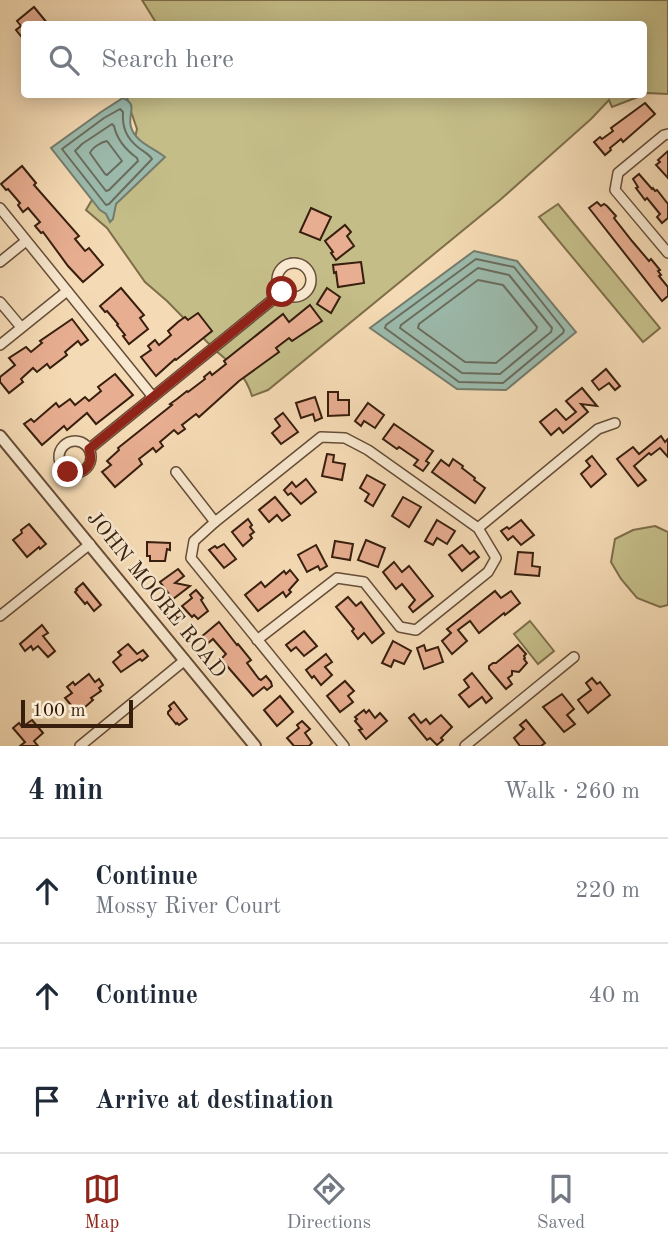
<!DOCTYPE html>
<html lang="en">
<head>
<meta charset="utf-8">
<style>
	:root { --surface:#fff; --page:#f2f2f3; --text:#1f2937; --muted:#747a83; --line:#e0e1e3; --accent:#8f2418 }
	body { margin:0; font-family:"Old Standard TT",serif; background:var(--page); color:var(--text) }
	.scale { position:absolute; left:21px; bottom:18px; width:112px; box-sizing:border-box; padding-left:7px; border:4px solid #371e0d; border-top:0; font-size:19px; line-height:24px; white-space:nowrap; color:#371e0d; -webkit-text-stroke:5px #f8e8cf; paint-order:stroke }
	.stop { position:absolute; width:21px; height:21px; margin:-16px; border:5px solid #8f2418; border-radius:50%; background:#fff }
	.stop.end { background:#8f2418; border-color:#fff; box-shadow:0 2px 7px #0008 }
	.list { margin:0; padding:0; list-style:none }
	h2 { display:flex; justify-content:space-between; align-items:center; height:91px; margin:0; padding:0 28px; font-size:30px }
	h2 small { font-size:23px; font-weight:400; color:var(--muted) }
	.list li { display:grid; grid-template-columns:46px 1fr auto; gap:21px; align-items:center; box-sizing:border-box; height:105px; padding:0 28px; border-top:2px solid var(--line) }
	.list b { display:block; font-size:26px; white-space:nowrap }
	.list p { margin:0; font-size:23px; white-space:nowrap; color:var(--muted) }
	.list em { font-size:23px; font-style:normal; color:var(--muted) }
	.icon { flex:none; width:38px; height:38px; fill:none; stroke:currentColor; stroke-width:2; stroke-linecap:round; stroke-linejoin:round }
	.map { position:relative; flex:none; width:668px; height:746px; overflow:hidden }
	.search { position:absolute; background:var(--surface); box-shadow:0 4px 18px #0003; left:21px; right:21px; top:21px; height:77px; display:flex; align-items:center; gap:18px; box-sizing:border-box; padding:0 24px; border-radius:7px; color:var(--muted); font-size:26px }
	.sheet { height:406px; background:var(--surface) }
	nav { display:flex; justify-content:space-around; align-items:center; box-sizing:border-box; height:98px; border-top:2px solid var(--line); background:var(--surface); font-size:19px; color:var(--muted) }
	nav a { display:grid; justify-items:center; gap:4px }
	nav .on { color:var(--accent) }
	.map>svg:first-child { display:block }
	.green { fill:#c4bd88; stroke:#7e6e4a; stroke-width:2 }
	.water { fill:#9cbbad; stroke:#747c6d; stroke-width:2 }
	.lines { fill:none; stroke-linecap:round; stroke-linejoin:round }
	.shore { stroke:#6a6c5d; stroke-width:2 }
	.building { fill:#e8ae91; stroke:#371e0d; stroke-width:2 }
	.minor-casing { stroke:#664d37; stroke-width:12 }
	.tertiary-casing { stroke:#664d37; stroke-width:14 }
	.minor { stroke:#f8e8cf; stroke-width:9 }
	.tertiary { stroke:#f8e8cf; stroke-width:10 }
	.route { stroke:#8f2418; stroke-width:9 }
	.labels { text-anchor:middle; dominant-baseline:central; stroke-width:5; stroke-linejoin:round; paint-order:stroke }
	.street-label { font-size:21px; fill:#371e0d; stroke:#f8e8cf }
</style>
</head>
<body>
<div class="map">
<svg width="668" height="746" viewBox="0 0 668 746">
	<rect width="100%" height="100%" fill="#f5dbb5"/>
	<filter id="stains"><feTurbulence type="fractalNoise" baseFrequency=".00286" numOctaves="4"/><feColorMatrix values="0 0 0 0 .2 0 0 0 0 .09 0 0 0 0 .02 0 0 0 .5 -.17"/></filter>
	<radialGradient id="worn" r=".72"><stop offset=".6" stop-color="#630" stop-opacity="0"/><stop offset="1" stop-color="#630" stop-opacity=".3"/></radialGradient>
	<!-- green -->
	<g class="green">
		<polygon points="142,0 668,0 668,94 647,93 644,94 644,24 151,24 155,21"/>
		<path d="M127,95H643L612,107L609,100L591,119L500,200L268,390L252,396C245,374 234,366 216,351L282,297C304,309 325,284 308,265C291,247 266,268 276,291L210,345L167,301L145,282L107,228L86,210L109,171L132,150L137,129L128,103Z"/>
		<polygon points="558,204 660,328 643,342 539,217"/>
		<polygon points="655,526 668,532 668,605 660,607 637,598 621,579 611,562 615,539 633,530"/>
		<polygon points="530,621 554,651 538,664 514,634"/>
	</g>
	<!-- water -->
	<g class="water">
		<path d="M123,98C139,105 127,114 131,127C135,142 154,148 165,157L116,204L113,219L110,222L106,214L100,210L51,148L101,112Z"/>
		<polygon points="474,251 517,261 576,332 506,390 457,389 370,328"/>
	</g>
	<g class="lines">
		<!-- shore -->
		<g class="shore">
			<path d="M120,109L123,112C122,127 126,138 139,148C144,152 149,154 152,159L109,204L106,205L62,149L104,118Z"/>
			<path d="M112,124L114,126C117,140 126,150 137,158L138,161L109,190L106,191L75,151L82,144Z"/>
			<path d="M107,141L122,161L107,175L105,174L90,153C92,148 101,142 107,141Z"/>
			<polygon points="476,259 514,267 564,330 563,333 503,383 459,382 385,328 386,325"/>
			<polygon points="478,268 509,275 552,328 551,332 500,374 462,373 400,328 401,325"/>
			<polygon points="478,280 503,285 537,327 536,330 496,363 465,362 418,328 419,324"/>
		</g>
	</g>
	<!-- building -->
	<g class="building">
		<polygon points="34,7 48,24 24,24 24,40 16,30 21,26 17,21"/>
		<polygon points="645,103 655,114 623,142 621,139 610,148 611,150 605,155 594,142 600,137 602,139 613,131 611,128"/>
		<polygon points="668,151 668,178 656,165 660,162 658,160"/>
		<polygon points="22,166 36,183 34,185 79,236 75,239 85,251 89,248 103,265 83,282 68,266 43,232 41,233 35,226 40,222 28,208 23,212 18,205 20,203 8,189 6,190 1,184"/>
		<polygon points="639,174 652,189 653,188 655,191 657,190 668,204 668,218 662,223 657,217 660,214 647,198 645,200 636,188 638,187 633,179"/>
		<polygon points="597,202 601,206 604,204 607,206 616,216 614,218 632,241 649,261 651,259 660,270 658,271 661,275 659,276 668,287 668,296 662,301 589,208"/>
		<polygon points="311,208 331,217 320,240 300,232"/>
		<polygon points="345,225 351,232 347,236 354,246 336,260 331,253 333,252 325,241"/>
		<polygon points="361,262 364,283 338,287 336,272 334,273 333,265"/>
		<polygon points="121,288 144,315 140,318 148,329 129,344 123,336 125,335 117,325 118,324 107,311 105,312 100,306"/>
		<polygon points="327,288 340,297 331,313 317,304"/>
		<polygon points="310,305 322,321 292,341 289,338 276,348 279,352 239,381 199,417 196,414 182,425 185,429 178,434 174,430 160,442 163,446 156,452 153,448 139,459 142,464 115,487 102,472 111,465 107,461 119,450 118,448 172,405 170,404 177,399 187,391 188,392 205,379 204,377 210,372 212,375 226,364 224,361 283,314 289,322"/>
		<polygon points="198,313 212,331 176,360 175,359 156,376 141,357 151,350 148,346 155,340 159,345 171,335 168,331 178,322 185,317 188,320"/>
		<polygon points="72,319 88,340 81,345 78,341 65,352 67,355 50,368 47,364 37,372 33,368 21,379 23,382 9,393 0,382 0,377 15,365 9,358 26,347 31,352 42,343 40,341"/>
		<polygon points="606,369 620,386 615,390 609,383 599,390 592,381"/>
		<polygon points="115,374 133,395 96,424 87,413 67,430 64,426 42,445 24,424 31,419 34,422 56,403 59,407 70,399 75,405 85,397 89,401 101,391 98,387"/>
		<polygon points="582,388 597,406 581,404 588,412 563,433 559,428 551,435 540,422 556,409 566,420 576,412 566,401"/>
		<polygon points="328,392 338,392 338,400 349,400 349,415 328,416"/>
		<polygon points="315,397 322,418 315,421 313,414 301,418 296,403"/>
		<polygon points="368,403 384,415 375,428 364,421 361,426 355,421"/>
		<polygon points="283,413 298,432 281,444 272,433 280,426 275,419"/>
		<polygon points="394,424 433,451 426,461 429,463 423,471 414,465 418,460 399,447 397,449 383,439"/>
		<polygon points="661,436 665,442 668,439 668,457 660,448 651,455 649,453 634,466 646,480 638,486 617,459 633,447 639,454"/>
		<polygon points="327,454 334,455 333,462 345,464 342,480 322,476"/>
		<polygon points="592,456 606,474 591,487 581,474 590,466 586,461"/>
		<polygon points="453,459 463,466 462,468 475,478 474,480 485,488 475,503 432,472 441,460 449,466"/>
		<polygon points="367,475 385,485 373,506 365,501 369,494 360,488"/>
		<polygon points="306,479 316,492 301,504 291,493 288,495 284,490 292,482 296,487"/>
		<polygon points="275,497 290,515 282,521 277,515 269,522 259,510"/>
		<polygon points="403,497 421,507 409,527 392,516"/>
		<polygon points="248,519 252,525 250,527 254,532 250,535 252,538 243,546 232,532"/>
		<polygon points="437,520 455,531 447,544 437,538 433,545 425,541"/>
		<polygon points="521,520 534,535 521,545 513,536 508,540 501,531 507,527 509,529"/>
		<polygon points="29,524 46,544 40,549 39,547 27,557 13,540 22,533 21,530"/>
		<polygon points="366,540 385,548 378,567 358,560"/>
		<polygon points="335,541 353,544 350,560 332,557"/>
		<polygon points="147,542 170,543 170,550 167,549 165,561 150,561 150,556 147,556"/>
		<polygon points="224,544 236,559 224,568 209,550 215,546 217,548"/>
		<polygon points="316,545 327,566 320,570 318,566 307,572 298,555"/>
		<polygon points="462,545 470,554 474,551 479,557 462,571 449,555"/>
		<polygon points="518,552 533,553 532,566 540,567 539,576 515,574"/>
		<polygon points="394,562 402,572 409,566 433,596 413,612 409,607 415,600 402,584 396,589 383,572"/>
		<polygon points="178,569 184,576 175,583 190,586 173,599 160,582"/>
		<polygon points="290,570 298,580 289,590 291,592 286,597 283,592 258,611 245,595 261,582 265,587 284,571 286,574"/>
		<polygon points="83,583 101,605 94,611 87,602 85,604 75,592 77,590 76,589"/>
		<polygon points="196,590 203,598 201,600 208,611 198,619 194,615 192,617 182,606 192,598 190,595"/>
		<polygon points="495,591 501,598 511,591 520,603 505,615 504,613 479,633 470,621 458,630 467,641 452,654 442,641 451,633 447,629"/>
		<polygon points="348,597 356,606 361,602 384,633 372,643 364,633 358,639 352,631 354,629 336,607"/>
		<polygon points="219,622 237,645 238,644 251,660 247,663 259,679 261,680 266,676 271,682 272,686 267,690 264,687 253,696 221,659 226,654 213,639 207,644 201,637"/>
		<polygon points="42,625 48,633 43,636 55,651 48,657 38,646 33,650 31,646 25,651 20,644"/>
		<polygon points="304,631 317,646 304,656 296,647 291,651 286,645"/>
		<polygon points="393,641 411,651 404,664 394,660 391,667 382,663"/>
		<polygon points="128,644 137,654 143,650 148,656 142,661 140,659 121,672 113,662 121,655 118,652"/>
		<polygon points="424,645 426,651 438,647 443,662 424,669 417,648"/>
		<polygon points="518,645 526,654 524,656 525,658 524,659 527,663 519,672 512,671 512,675 508,678 512,684 506,689 489,669 489,666 493,663 496,663"/>
		<polygon points="326,654 332,662 325,667 332,675 321,685 314,676 312,678 306,670"/>
		<polygon points="472,673 492,698 486,703 482,697 469,707 459,695 469,687 464,680"/>
		<polygon points="89,674 95,682 99,679 103,685 99,688 101,691 91,698 93,700 84,708 82,706 76,711 65,698 72,693 67,687 73,682 75,685"/>
		<polygon points="592,678 597,684 600,682 610,695 588,713 578,700 591,690 586,683"/>
		<polygon points="345,681 354,691 348,696 353,702 340,712 327,696"/>
		<polygon points="562,694 574,709 567,715 575,724 564,732 543,707"/>
		<polygon points="280,696 293,712 277,726 264,710"/>
		<polygon points="174,702 187,719 179,725 177,723 176,724 168,714 168,712 171,709 169,706"/>
		<polygon points="364,710 366,713 369,710 375,718 380,713 387,721 366,739 359,730 362,729 355,721 357,719 355,717"/>
		<polygon points="414,714 421,723 426,719 430,724 441,715 452,727 441,738 443,740 437,745 430,738 427,740 409,718"/>
		<polygon points="32,720 43,733 34,741 38,746 20,746 25,742 13,728 19,723 22,727"/>
		<polygon points="526,720 545,743 541,746 520,746 514,738 524,729 520,725"/>
		<polygon points="302,721 310,729 305,733 312,743 309,746 294,746 287,738 299,728 297,725"/>
	</g>
	<g class="lines">
		<defs>
			<g id="minor">
				<polyline points="668,134 664,135 618,173 615,190 668,253"/>
				<polyline points="0,208 153,397"/>
				<polyline points="0,262 26,241"/>
				<circle cx="294" cy="280" r="17"/>
				<polyline points="0,302 21,327"/>
				<polyline points="0,345 67,291"/>
				<circle cx="75" cy="457" r="16"/>
				<polyline points="89,449 282,292"/>
				<polyline points="176,472 215,522"/>
				<polyline points="478,528 598,429 615,423"/>
				<polyline points="0,616 90,544"/>
				<polyline points="257,640 337,578 364,582 400,627 416,630 488,572 496,558 478,528 368,450 345,438 321,437 215,522 194,541 191,558 344,746"/>
				<polyline points="80,746 185,660"/>
				<polyline points="465,746 574,657"/>
			</g>
			<polyline id="tertiary" points="0,436 255,746"/>
		</defs>
		<!-- minor casing -->
		<use href="#minor" class="minor-casing"/>
		<!-- tertiary casing -->
		<use href="#tertiary" class="tertiary-casing"/>
		<!-- minor -->
		<use href="#minor" class="minor"/>
		<!-- tertiary -->
		<use href="#tertiary" class="tertiary"/>
	</g>
	<g class="lines">
		<!-- route -->
		<path class="route" d="M68,472C84,476 95,464 89,449L282,292"/>
	</g>
	<g class="labels">
		<!-- street labels -->
		<g class="street-label">
			<text transform="translate(156 595) rotate(51)">JOHN MOORE ROAD</text>
		</g>
	</g>
	<rect width="100%" height="100%" filter="url(#stains)"/>
	<rect width="100%" height="100%" fill="url(#worn)"/>
</svg>
<div class="scale">100 m</div>
<div class="stop" style="left:282px;top:292px"></div>
<div class="stop end" style="left:68px;top:472px"></div>
<div class="search"><svg class="icon" aria-label="search" viewBox="0 0 24 24"><circle cx="10" cy="10" r="6"/><path d="M15 15l6 6"/></svg>Search here</div>
</div>
<section class="sheet">
<h2>4 min<small>Walk · 260 m</small></h2>
<ul class="list">
<li><svg class="icon" aria-label="ahead" viewBox="0 0 24 24"><path d="M12 20V5M6 11l6-6 6 6"/></svg><div><b>Continue</b><p>Mossy River Court</p></div><em>220 m</em></li>
<li><svg class="icon" aria-label="ahead" viewBox="0 0 24 24"><path d="M12 20V5M6 11l6-6 6 6"/></svg><div><b>Continue</b></div><em>40 m</em></li>
<li><svg class="icon" aria-label="arrive" viewBox="0 0 24 24"><path d="M6 21V4h12l-3 4 3 4H6"/></svg><div><b>Arrive at destination</b></div></li>
</ul>
</section>
<nav>
<a class="on"><svg class="icon" aria-label="map" viewBox="0 0 24 24"><path d="M3 6l6-2 6 2 6-2v14l-6 2-6-2-6 2zM9 4v14M15 6v14"/></svg>Map</a>
<a><svg class="icon" aria-label="directions" viewBox="0 0 24 24"><path d="M12 3l9 9-9 9-9-9zM9 14v-3h6M13 9l2 2-2 2"/></svg>Directions</a>
<a><svg class="icon" aria-label="saved" viewBox="0 0 24 24"><path d="M7 4h10v16l-5-4-5 4z"/></svg>Saved</a>
</nav>
</body>
</html>
